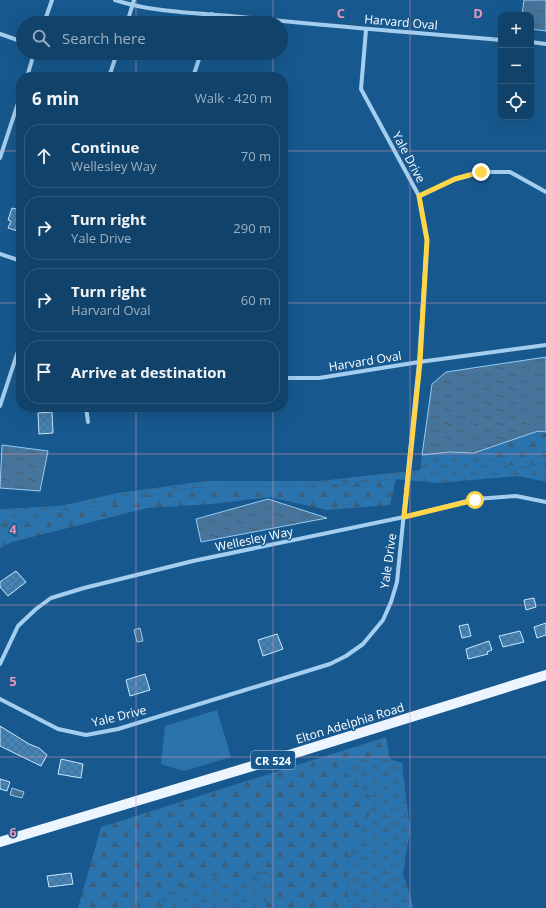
<!DOCTYPE html>
<html lang="en">
<head>
<meta charset="utf-8">
<style>
	:root { --surface:#11436a; --page:#1e4e72; --text:#f1f3f6; --muted:#9cb0c1; --line:#305c7e }
	body { margin:0; font-family:"Open Sans",sans-serif; background:var(--page); color:var(--text) }
	.controls { position:absolute; right:12px; top:12px; display:grid; overflow:hidden; border-radius:8px; box-shadow:0 4px 16px #0002 }
	.controls button { width:36px; height:36px; display:grid; place-items:center; padding:0; border:0; border-bottom:1px solid var(--line); background:var(--surface); color:var(--text); font:20px sans-serif }
	.stop { position:absolute; width:12px; height:12px; margin:-9px; border:3px solid #ffd54a; border-radius:50%; background:#fff }
	.stop.end { background:#ffd54a; border-color:#fff; box-shadow:0 1px 4px #0008 }
	.list { margin:0; padding:0; list-style:none }
	h2 { display:flex; justify-content:space-between; align-items:center; height:52px; margin:0; padding:0 16px; font-size:17px }
	h2 small { font-size:13px; font-weight:400; color:var(--muted) }
	.list li { display:grid; grid-template-columns:26px 1fr auto; gap:12px; align-items:center; box-sizing:border-box; height:64px; margin:0 8px 8px; padding:0 8px; border:1px solid var(--line); border-radius:16px }
	.list b { display:block; font-size:15px; white-space:nowrap }
	.list p { margin:0; font-size:13px; white-space:nowrap; color:var(--muted) }
	.list em { font-size:13px; font-style:normal; color:var(--muted) }
	.icon { flex:none; width:22px; height:22px; fill:none; stroke:currentColor; stroke-width:2; stroke-linecap:round; stroke-linejoin:round }
	.map { position:relative; flex:none; width:546px; height:908px; overflow:hidden }
	.search { position:absolute; background:var(--surface); box-shadow:0 4px 16px #0002; left:16px; top:16px; width:272px; height:44px; display:flex; align-items:center; gap:10px; box-sizing:border-box; padding:0 14px; border-radius:22px; color:var(--muted); font-size:15px }
	.panel { position:absolute; background:var(--surface); box-shadow:0 4px 16px #0002; left:16px; top:72px; width:272px; height:340px; border-radius:16px }
	.map>svg:first-child { display:block }
	.grass { fill:#2a73ad }
	.forest { fill:url(#forest-firs) }
	.wetland { fill:url(#wetland-marsh) }
	.water { fill:url(#water-ripples); stroke:#96cbf2 }
	.building { fill:url(#building-cross-hatch); stroke:#cae6fb }
	.lines { fill:none; stroke-linecap:round; stroke-linejoin:round }
	.minor { stroke:#a4ceef; stroke-width:4 }
	.primary { stroke:#ecf5ff; stroke-width:10 }
	.route { stroke:#ffd54a; stroke-width:5 }
	.grid { fill:none; stroke:#e497b5; stroke-width:1; stroke-opacity:0.55 }
	.labels { text-anchor:middle; dominant-baseline:central; stroke-width:3; stroke-linejoin:round; paint-order:stroke }
	.shield { fill:#17598e; stroke:#b9cddd; stroke-width:1 }
	.shield-label { font-size:11px; font-weight:bold; fill:#fff }
	.street-label { font-size:12px; fill:#fff; stroke:#17598e }
	.grid-label { font-size:13px; text-anchor:middle; font-weight:bold; fill:#e497b5; stroke:#17598e; stroke-width:3; stroke-linejoin:round; paint-order:stroke }
</style>
</head>
<body>
<div class="map">
<svg width="546" height="908" viewBox="0 0 546 908">
	<defs>
		<pattern id="forest-firs" width="22" height="20" patternUnits="userSpaceOnUse"><rect width="22" height="20" fill="#2a73ad"/><path d="M5 1l3.5 6h-7zM16 11l3.5 6h-7z" fill="#3d5e78"/></pattern>
		<pattern id="wetland-marsh" width="20" height="14" patternUnits="userSpaceOnUse"><rect width="20" height="14" fill="#2a73ad"/><path d="M1 5h8M5 5V1M11 12h8M15 12V8" fill="none" stroke="#3d5e78"/></pattern>
		<pattern id="water-ripples" width="26" height="14" patternUnits="userSpaceOnUse"><rect width="26" height="14" fill="#46749b"/><path d="M2 4q2-2 4 0t4 0M15 11q2-2 4 0t4 0" fill="none" stroke="#495e70"/></pattern>
		<pattern id="building-cross-hatch" width="8" height="8" patternUnits="userSpaceOnUse"><rect width="8" height="8" fill="#4485b8"/><path d="M0 0l8 8M0 8l8-8" fill="none" stroke="#476e8d"/></pattern>
	</defs>
	<rect width="100%" height="100%" fill="#17598e"/>
	<!-- grass -->
	<polygon class="grass" points="217,710 231,757 184,771 161,764 165,726"/>
	<!-- forest -->
	<g class="forest">
		<polygon points="538,431 546,432 546,462 519,468 474,453"/>
		<polygon points="396,479 390,505 327,510 270,497 213,504 147,508 12,542 0,548 0,525 170,491 205,487 320,486"/>
		<polygon points="386,737 390,759 357,757 375,801 346,864 349,908 265,908 273,869 232,884 162,898 166,908 78,908 101,827"/>
	</g>
	<!-- wetland -->
	<g class="wetland">
		<polygon points="449,452 474,453 519,468 546,462 546,482 518,476 437,483 396,479 320,486 205,487 170,491 0,525 0,509 60,506 118,493 206,481 319,481 420,470 422,455"/>
		<polygon points="357,757 390,759 402,763 410,831 403,874 414,908 349,908 346,864 375,801 344,772"/>
		<polygon points="273,869 265,908 166,908 161,898 209,874 232,884"/>
	</g>
	<!-- water -->
	<g class="water">
		<polygon points="524,0 546,0 546,31 531,29 531,15 522,15"/>
		<polygon points="546,357 546,432 538,431 474,453 449,452 422,455 432,384 446,372"/>
		<polygon points="2,445 48,451 40,491 0,488"/>
		<polygon points="268,499 327,518 201,542 196,519"/>
		<polygon points="140,628 143,641 137,642 134,630"/>
		<polygon points="12,788 24,792 22,798 10,795"/>
	</g>
	<!-- building -->
	<g class="building">
		<polygon points="12,208 21,210 21,232 8,228 11,221 8,220"/>
		<polygon points="52,412 53,433 39,434 38,413"/>
		<polygon points="16,571 26,582 8,596 0,587 0,582"/>
		<polygon points="534,598 536,607 526,610 524,600"/>
		<polygon points="546,623 546,635 537,638 534,627"/>
		<polygon points="468,624 471,636 462,638 459,626"/>
		<polygon points="520,631 524,642 503,647 499,636"/>
		<polygon points="277,634 283,649 263,656 258,640"/>
		<polygon points="489,641 492,650 487,652 488,654 468,659 466,649"/>
		<polygon points="145,674 150,690 130,696 126,680"/>
		<polygon points="0,726 29,744 39,748 47,755 41,766 0,746"/>
		<polygon points="61,759 83,764 81,778 58,774"/>
		<polygon points="0,779 10,782 7,791 0,789"/>
		<polygon points="71,873 73,884 49,887 47,876"/>
	</g>
	<g class="lines">
		<!-- minor -->
		<g class="minor">
			<path d="M115,0C155,13 200,13 241,17C328,26 414,33 501,40"/>
			<polyline points="44,23 52,0"/>
			<polyline points="127,23 134,0"/>
			<polyline points="210,23 212,14"/>
			<polyline points="0,34 23,42"/>
			<polyline points="531,42 546,44"/>
			<polyline points="27,77 34,53"/>
			<polyline points="109,77 117,53"/>
			<polyline points="193,77 201,53"/>
			<polyline points="0,158 21,94"/>
			<polyline points="419,196 455,179 481,172 510,172 546,192"/>
			<polyline points="283,230 285,237"/>
			<polyline points="0,254 21,261"/>
			<polyline points="283,378 319,378 419,362 546,345"/>
			<polyline points="0,406 21,342"/>
			<polyline points="86,407 88,422"/>
			<polyline points="0,664 18,626 36,609 51,598 84,588 193,561 404,517 475,499 516,496 546,502"/>
			<polyline points="0,699 58,729 86,735 118,729 330,664 346,656 363,644 383,620 391,602 397,582 419,362 427,240 419,196 361,89 366,30"/>
		</g>
		<!-- primary -->
		<polyline class="primary" points="0,842 289,755 546,675"/>
	</g>
	<g class="lines">
		<!-- route -->
		<polyline class="route" points="475,500 404,517 420,362 427,240 419,196 455,179 481,172"/>
	</g>
	<!-- grid -->
	<path class="grid" d="M136,0V23M273,0V23M410,0V908M136,53V77M273,53V77M0,151H21M283,151H546M0,303H21M283,303H546M136,407V908M273,407V908M0,454H546M0,605H546M0,757H546"/>
	<g class="labels">
		<!-- shield labels -->
		<rect class="shield" x="251" y="751" width="44" height="18" rx="3"/>
		<g class="shield-label">
			<text x="273" y="760">CR 524</text>
		</g>
		<!-- street labels -->
		<g class="street-label">
			<text transform="translate(401 22) rotate(5)">Harvard Oval</text>
			<text transform="translate(409 157) rotate(62)">Yale Drive</text>
			<text transform="translate(365 361) rotate(-9)">Harvard Oval</text>
			<text transform="translate(254 539) rotate(-12)">Wellesley Way</text>
			<text transform="translate(388 561) rotate(-82)">Yale Drive</text>
			<text transform="translate(119 716) rotate(-14)">Yale Drive</text>
			<text transform="translate(350 723) rotate(-17)">Elton Adelphia Road</text>
		</g>
	</g>
	<g class="grid-label">
		<text x="341" y="18">C</text>
		<text x="478" y="18">D</text>
		<text x="13" y="534">4</text>
		<text x="13" y="686">5</text>
		<text x="13" y="837">6</text>
	</g>
</svg>
<div class="controls">
<button>+</button>
<button>−</button>
<button><svg class="icon" aria-label="locate" viewBox="0 0 24 24"><circle cx="12" cy="12" r="6"/><path d="M12 2v4M12 18v4M2 12h4M18 12h4"/></svg></button>
</div>
<div class="stop" style="left:475px;top:500px"></div>
<div class="stop end" style="left:481px;top:172px"></div>
<div class="search"><svg class="icon" aria-label="search" viewBox="0 0 24 24"><circle cx="10" cy="10" r="6"/><path d="M15 15l6 6"/></svg>Search here</div>
<section class="panel">
<h2>6 min<small>Walk · 420 m</small></h2>
<ul class="list">
<li><svg class="icon" aria-label="ahead" viewBox="0 0 24 24"><path d="M12 20V5M6 11l6-6 6 6"/></svg><div><b>Continue</b><p>Wellesley Way</p></div><em>70 m</em></li>
<li><svg class="icon" aria-label="right" viewBox="0 0 24 24"><path d="M7 20v-9h11M14 6l5 5-5 5"/></svg><div><b>Turn right</b><p>Yale Drive</p></div><em>290 m</em></li>
<li><svg class="icon" aria-label="right" viewBox="0 0 24 24"><path d="M7 20v-9h11M14 6l5 5-5 5"/></svg><div><b>Turn right</b><p>Harvard Oval</p></div><em>60 m</em></li>
<li><svg class="icon" aria-label="arrive" viewBox="0 0 24 24"><path d="M6 21V4h12l-3 4 3 4H6"/></svg><div><b>Arrive at destination</b></div></li>
</ul>
</section>
</div>
</body>
</html>
